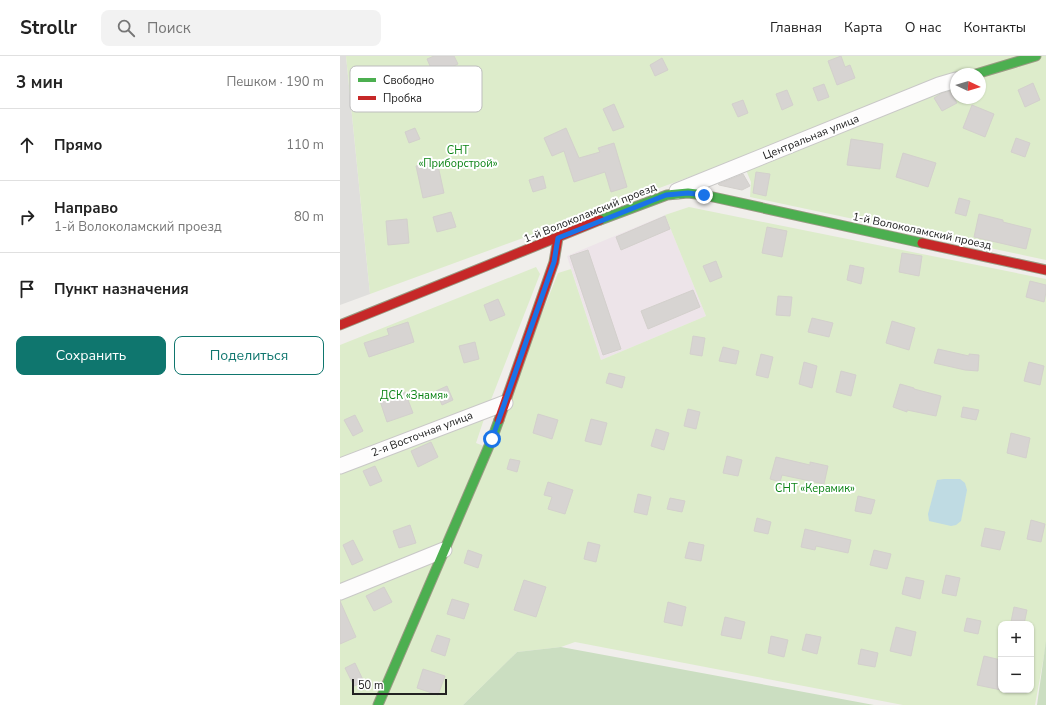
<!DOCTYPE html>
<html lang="ru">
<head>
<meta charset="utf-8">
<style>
	:root { --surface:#fff; --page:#f2f2f2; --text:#222; --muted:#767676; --line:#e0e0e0; --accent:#0f766e }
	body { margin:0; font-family:"Nunito Sans",sans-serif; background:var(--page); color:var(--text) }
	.controls { position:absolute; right:12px; bottom:12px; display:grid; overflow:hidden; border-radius:8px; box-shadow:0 1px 3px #0004 }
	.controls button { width:36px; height:36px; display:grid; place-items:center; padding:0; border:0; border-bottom:1px solid var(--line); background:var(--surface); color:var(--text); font:20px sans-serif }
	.compass { position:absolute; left:610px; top:12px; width:36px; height:36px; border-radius:50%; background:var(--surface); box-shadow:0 1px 3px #0004; rotate:94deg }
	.scale { position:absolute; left:12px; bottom:10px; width:95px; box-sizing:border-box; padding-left:4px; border:2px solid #222; border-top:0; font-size:11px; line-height:14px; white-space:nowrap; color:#222; -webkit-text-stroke:3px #fff; paint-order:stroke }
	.stop { position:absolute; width:12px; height:12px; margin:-9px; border:3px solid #1a73e8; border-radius:50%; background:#fff }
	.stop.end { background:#1a73e8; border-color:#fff; box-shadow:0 1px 4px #0008 }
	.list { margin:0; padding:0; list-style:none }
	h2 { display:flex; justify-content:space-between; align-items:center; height:52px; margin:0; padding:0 16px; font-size:17px }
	h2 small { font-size:13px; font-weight:400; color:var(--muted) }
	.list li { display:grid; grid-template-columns:26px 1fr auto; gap:12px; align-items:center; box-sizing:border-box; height:72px; padding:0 16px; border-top:1px solid var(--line) }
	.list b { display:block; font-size:15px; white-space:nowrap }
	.list p { margin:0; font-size:13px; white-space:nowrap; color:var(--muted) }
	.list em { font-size:13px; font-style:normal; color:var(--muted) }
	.actions { display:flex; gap:8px; padding:12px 16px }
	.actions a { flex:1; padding:9px 0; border:1px solid var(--accent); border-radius:8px; text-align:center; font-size:14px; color:var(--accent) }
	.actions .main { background:var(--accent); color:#fff }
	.icon { flex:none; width:22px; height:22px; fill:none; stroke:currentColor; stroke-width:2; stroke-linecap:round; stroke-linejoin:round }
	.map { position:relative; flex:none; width:706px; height:649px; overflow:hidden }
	header { display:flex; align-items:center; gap:24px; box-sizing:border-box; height:56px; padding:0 20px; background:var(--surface); border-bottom:1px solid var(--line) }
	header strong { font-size:19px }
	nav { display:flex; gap:22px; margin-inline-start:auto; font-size:14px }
	.search { width:280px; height:36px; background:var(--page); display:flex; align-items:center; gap:10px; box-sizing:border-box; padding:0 14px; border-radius:8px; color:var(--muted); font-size:15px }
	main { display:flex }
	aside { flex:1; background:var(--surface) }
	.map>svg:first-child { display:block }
	.residential { fill:#dfdedc }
	.industrial { fill:#ede4e9 }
	.grass { fill:#ddeccb; fill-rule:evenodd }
	.forest { fill:#cbdec1 }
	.water { fill:#bfdbe3 }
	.building { fill:#d7d4d2; stroke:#d3d0cc }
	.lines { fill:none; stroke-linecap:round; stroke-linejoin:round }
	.street-casing { stroke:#c9c8c7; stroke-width:17 }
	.fast-casing { stroke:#999a82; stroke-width:11 }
	.jam-casing { stroke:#999a82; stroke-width:11 }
	.street { stroke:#fdfcfc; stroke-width:15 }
	.fast { stroke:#4caf50; stroke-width:9 }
	.jam { stroke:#c62828; stroke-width:9 }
	.route { stroke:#1a73e8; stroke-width:5 }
	.labels { text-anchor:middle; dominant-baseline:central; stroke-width:4; stroke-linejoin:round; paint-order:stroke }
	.street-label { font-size:11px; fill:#222; stroke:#fff }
	.park-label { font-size:11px; fill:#0c8416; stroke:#fff }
	.key { fill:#fff; stroke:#bdbdbd; stroke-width:1 }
	.key-label { font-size:11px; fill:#222 }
</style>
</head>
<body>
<header>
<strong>Strollr</strong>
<div class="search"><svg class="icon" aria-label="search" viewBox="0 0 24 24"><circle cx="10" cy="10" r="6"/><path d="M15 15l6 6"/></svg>Поиск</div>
<nav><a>Главная</a><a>Карта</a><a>О нас</a><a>Контакты</a></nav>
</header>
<main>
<aside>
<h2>3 мин<small>Пешком · 190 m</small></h2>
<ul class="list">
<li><svg class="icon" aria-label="ahead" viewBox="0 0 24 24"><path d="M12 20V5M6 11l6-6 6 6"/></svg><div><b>Прямо</b></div><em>110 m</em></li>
<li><svg class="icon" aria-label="right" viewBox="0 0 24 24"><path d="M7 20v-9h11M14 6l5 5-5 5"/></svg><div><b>Направо</b><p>1-й Волоколамский проезд</p></div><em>80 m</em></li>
<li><svg class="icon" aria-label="arrive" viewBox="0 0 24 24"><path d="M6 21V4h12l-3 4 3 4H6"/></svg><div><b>Пункт назначения</b></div></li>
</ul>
<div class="actions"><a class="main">Сохранить</a><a>Поделиться</a></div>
</aside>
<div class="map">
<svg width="706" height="649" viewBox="0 0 706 649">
	<rect width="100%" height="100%" fill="#f0eeeb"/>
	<!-- residential -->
	<polygon class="residential" points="0,0 6,0 30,238 0,249"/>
	<!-- industrial -->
	<polygon class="industrial" points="325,159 366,260 261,304 227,200"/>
	<!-- grass -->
	<g class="grass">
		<path d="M6,0H706V204L410,141L411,126L401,102L30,238ZM616,18H640V42H616Z"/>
		<path d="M349,151L706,223V589L695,649H563L235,586L221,591L177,596L123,649H0V289L196,211L200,218L147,354L136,387L149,392L218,217L231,213L261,304L366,260L325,159ZM661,568H691V634H661Z"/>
	</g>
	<!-- forest -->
	<g class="forest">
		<polygon points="706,585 706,649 697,649"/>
		<polygon points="221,591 534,649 123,649 177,596"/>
	</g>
	<!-- water -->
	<polygon class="water" points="604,423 620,423 625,427 627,434 621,465 616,469 611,470 589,465 588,458 597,424"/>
	<!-- building -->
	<g class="building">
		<polygon points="94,0 114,0 118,8 94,19 87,3"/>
		<polygon points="501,0 505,11 510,9 515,22 497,29 488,5"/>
		<polygon points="322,2 328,14 315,20 310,9"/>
		<polygon points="693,27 700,44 685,51 678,34"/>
		<polygon points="484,28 489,41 478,45 473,32"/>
		<polygon points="447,34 453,49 442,54 436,38"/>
		<polygon points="610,35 617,47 602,55 594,42 602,37"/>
		<polygon points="403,44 408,57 398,61 392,48"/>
		<polygon points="274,48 284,71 273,75 263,53"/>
		<polygon points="632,49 654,58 645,81 623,72"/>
		<polygon points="75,72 80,83 69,87 65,76"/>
		<polygon points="226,72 239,102 260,96 258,92 274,87 287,131 271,136 265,116 234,126 224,95 212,100 204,82"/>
		<polygon points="676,82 690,87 685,101 671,96"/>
		<polygon points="511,83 543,88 540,113 507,109"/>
		<polygon points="563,97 596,107 588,131 556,121"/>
		<polygon points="97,105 104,137 83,142 76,110"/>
		<polygon points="416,116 430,118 426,140 413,137"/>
		<polygon points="403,118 410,130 402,134 379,129 378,128"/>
		<polygon points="203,120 206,132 193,136 189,124"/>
		<polygon points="619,142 630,145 626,160 615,157"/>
		<polygon points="111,156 116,171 97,176 93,161"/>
		<polygon points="639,158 663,164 663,166 691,173 686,193 634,181"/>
		<polygon points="325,160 330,173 281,194 276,181"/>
		<polygon points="67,163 69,187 48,189 46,165"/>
		<polygon points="427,171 447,175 442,201 422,197"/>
		<polygon points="248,194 281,293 263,299 230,200"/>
		<polygon points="562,197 582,200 579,220 559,216"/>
		<polygon points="376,205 382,221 370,226 363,210"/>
		<polygon points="510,209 524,212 521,228 507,224"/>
		<polygon points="690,225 706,229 706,236 704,246 686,241"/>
		<polygon points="353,234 360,251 308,273 301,255"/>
		<polygon points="438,240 452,241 450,260 436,259"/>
		<polygon points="158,243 165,259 150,265 144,249"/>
		<polygon points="472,262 493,267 489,281 468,276"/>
		<polygon points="552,265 575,272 569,294 546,287"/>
		<polygon points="68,266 74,286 29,301 24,287 49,279 47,273"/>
		<polygon points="353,280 365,282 362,300 350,298"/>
		<polygon points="135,286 139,303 124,307 119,290"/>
		<polygon points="383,291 399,295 396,308 379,305"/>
		<polygon points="598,293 629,300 629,298 639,299 638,315 625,314 594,307"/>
		<polygon points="421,298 433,301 428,322 416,319"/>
		<polygon points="464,306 477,310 472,332 459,328"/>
		<polygon points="689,306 704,310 700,329 684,325"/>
		<polygon points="501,315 516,319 511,340 496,336"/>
		<polygon points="269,317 285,321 282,332 266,327"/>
		<polygon points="560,328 574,332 574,333 601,340 596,360 567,354 567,356 553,351"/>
		<polygon points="107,330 113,344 102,349 96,335"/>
		<polygon points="65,336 73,357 47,366 40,345"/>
		<polygon points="623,351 639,354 636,364 621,361"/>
		<polygon points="348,353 360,356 356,373 344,370"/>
		<polygon points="198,358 218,364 212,383 193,377"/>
		<polygon points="15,359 23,375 13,380 4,364"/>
		<polygon points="251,363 267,367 261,389 245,385"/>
		<polygon points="316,373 329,377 324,394 311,390"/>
		<polygon points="671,377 690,382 686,402 667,397"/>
		<polygon points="91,386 98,401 78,411 71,395"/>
		<polygon points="387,400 402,404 398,420 383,417"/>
		<polygon points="436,401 470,409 470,406 488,410 484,428 442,419 440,426 430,423"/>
		<polygon points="170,403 180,405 177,416 167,413"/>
		<polygon points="35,410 42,425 30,430 23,415"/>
		<polygon points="208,426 233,434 225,458 208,453 212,441 204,439"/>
		<polygon points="298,438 311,441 307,459 294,456"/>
		<polygon points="518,440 535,444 531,458 515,455"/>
		<polygon points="330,442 345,445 342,456 327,453"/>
		<polygon points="417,462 431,466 428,478 414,475"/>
		<polygon points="691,464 705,468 701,486 687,483"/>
		<polygon points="70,469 76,487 59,492 53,475"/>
		<polygon points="645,472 665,476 660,494 641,490"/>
		<polygon points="465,473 511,484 508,497 476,490 475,494 461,491"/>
		<polygon points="13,484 23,504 12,509 3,489"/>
		<polygon points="248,486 260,489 256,506 244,503"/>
		<polygon points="349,486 364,489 361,505 345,502"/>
		<polygon points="128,494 142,499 138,512 124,507"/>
		<polygon points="534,494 551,498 547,513 530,509"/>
		<polygon points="606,519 620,522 616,540 602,537"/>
		<polygon points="566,521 584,525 580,543 562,538"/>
		<polygon points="184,524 206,531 196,561 174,554"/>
		<polygon points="44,531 52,546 34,555 26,540"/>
		<polygon points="112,543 129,548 124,563 107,558"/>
		<polygon points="0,545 16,581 0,588"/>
		<polygon points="328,546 346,551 342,570 324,566"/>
		<polygon points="674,551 687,554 684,568 671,566"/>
		<polygon points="385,561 405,566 401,583 381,579"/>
		<polygon points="627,562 641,565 638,578 624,575"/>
		<polygon points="556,571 576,576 571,600 550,595"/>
		<polygon points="466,578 481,581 477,598 462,594"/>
		<polygon points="97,579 110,583 105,600 91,595"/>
		<polygon points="431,580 448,584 444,601 428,597"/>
		<polygon points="521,593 538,597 535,611 518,608"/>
		<polygon points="644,600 661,604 661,634 637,629"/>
		<polygon points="15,607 24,626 14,630 5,612"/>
		<polygon points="83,613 105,620 98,639 77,632"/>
	</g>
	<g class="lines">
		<defs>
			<g id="street">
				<polyline points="337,135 599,29 616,24"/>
				<polyline points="0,410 165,347"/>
				<polyline points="0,536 104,494"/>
			</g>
			<g id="fast">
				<polyline points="636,18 696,0"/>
				<polyline points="260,164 327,139 348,137 364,139 582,187"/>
				<polyline points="38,649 152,383 159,364"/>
			</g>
			<g id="jam">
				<polyline points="582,187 706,214"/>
				<polyline points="0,269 260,164"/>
				<polyline points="159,364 214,206 218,182"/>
			</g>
		</defs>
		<!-- street casing -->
		<use href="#street" class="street-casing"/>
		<!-- fast casing -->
		<use href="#fast" class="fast-casing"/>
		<!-- jam casing -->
		<use href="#jam" class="jam-casing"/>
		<!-- street -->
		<use href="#street" class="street"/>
		<!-- fast -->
		<use href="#fast" class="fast"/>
		<!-- jam -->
		<use href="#jam" class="jam"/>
	</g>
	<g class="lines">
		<!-- route -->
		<polyline class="route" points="152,383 214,206 218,182 326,139 348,137 364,139"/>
	</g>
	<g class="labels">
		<!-- street labels -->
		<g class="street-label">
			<text transform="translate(471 81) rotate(-22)">Центральная улица</text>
			<text transform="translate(250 157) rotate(-22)">1-й Волоколамский проезд</text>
			<text transform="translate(582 175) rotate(12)">1-й Волоколамский проезд</text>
			<text transform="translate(82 378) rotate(-21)">2-я Восточная улица</text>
		</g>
		<!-- park labels -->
		<g class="park-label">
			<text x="118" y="94">СНТ<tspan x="118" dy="13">«Приборстрой»</tspan></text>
			<text x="74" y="339">ДСК «Знамя»</text>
			<text x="475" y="432">СНТ «Керамик»</text>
		</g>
	</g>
	<!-- legend -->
	<rect x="10" y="10" width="132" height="46" rx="6" class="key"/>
	<rect x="18" y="22" width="18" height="4" fill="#4caf50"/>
	<rect x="18" y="40" width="18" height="4" fill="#c62828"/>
	<g class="key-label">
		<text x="43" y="28">Свободно</text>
		<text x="43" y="46">Пробка</text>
	</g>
</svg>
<div class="controls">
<button>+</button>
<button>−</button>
</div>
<svg class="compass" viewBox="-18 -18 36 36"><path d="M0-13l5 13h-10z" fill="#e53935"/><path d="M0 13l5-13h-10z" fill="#767676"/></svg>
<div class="scale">50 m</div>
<div class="stop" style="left:152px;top:383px"></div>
<div class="stop end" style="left:364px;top:139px"></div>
</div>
</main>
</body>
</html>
